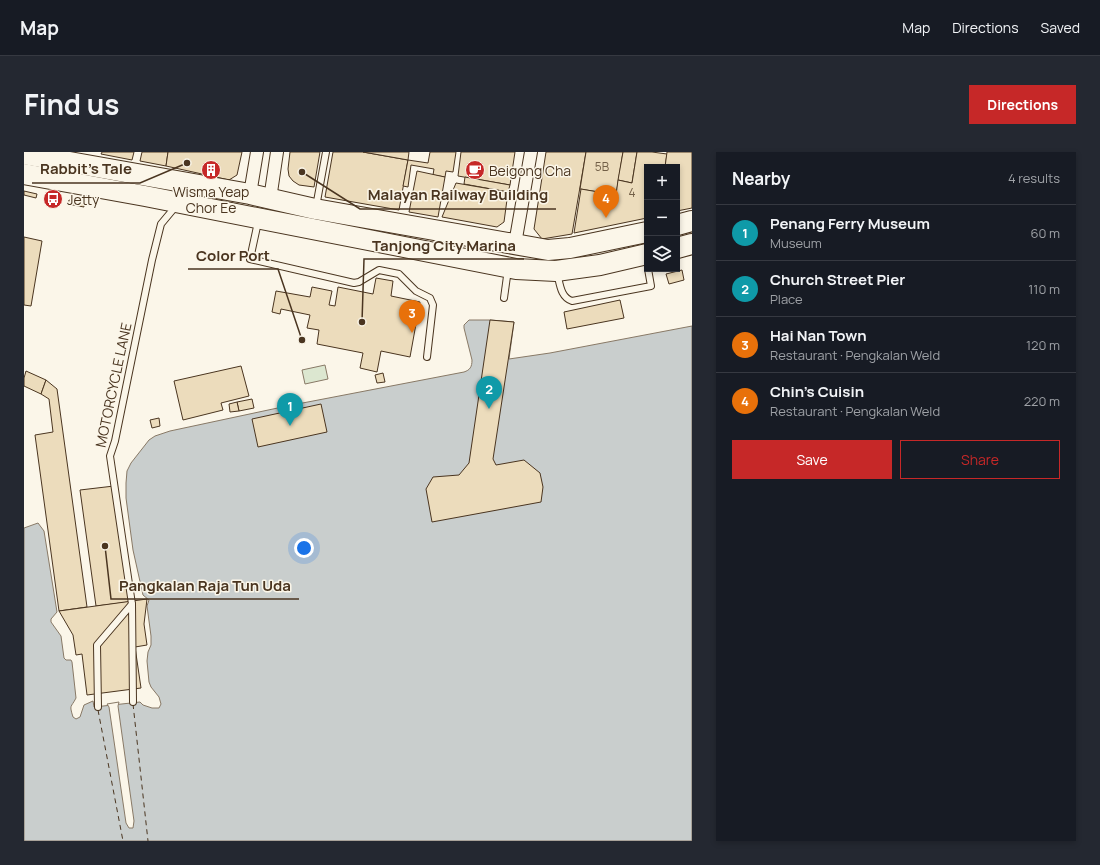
<!DOCTYPE html>
<html lang="en">
<head>
<meta charset="utf-8">
<style>
	:root { --surface:#171b24; --page:#242831; --text:#f1f3f6; --muted:#9ea1a6; --line:#363941; --accent:#c62828 }
	body { margin:0; font-family:Manrope,sans-serif; background:var(--page); color:var(--text) }
	.controls { position:absolute; right:12px; top:12px; display:grid; overflow:hidden; border-radius:0px; box-shadow:0 2px 6px #0003 }
	.controls button { width:36px; height:36px; display:grid; place-items:center; padding:0; border:0; border-bottom:1px solid var(--line); background:var(--surface); color:var(--text); font:20px sans-serif }
	.you { position:absolute; left:280px; top:396px; width:14px; height:14px; margin:-10px; border:3px solid #fff; border-radius:50%; background:#1a73e8; box-shadow:0 0 0 6px #1a73e833 }
	.badge { display:grid; place-items:center; width:26px; height:26px; border-radius:50%; background:var(--accent); color:#fff; font-size:13px; font-weight:700 }
	.pin { position:absolute; translate:-50% -33px; filter:drop-shadow(0 1px 2px #0008) }
	.pin::after { content:''; position:absolute; top:21px; width:14px; height:12px; background:inherit; clip-path:polygon(0 0,100% 0,50% 100%) }
	.list { margin:0; padding:0; list-style:none }
	h2 { display:flex; justify-content:space-between; align-items:center; height:52px; margin:0; padding:0 16px; font-size:17px }
	h2 small { font-size:13px; font-weight:400; color:var(--muted) }
	.list li { display:grid; grid-template-columns:26px 1fr auto; gap:12px; align-items:center; box-sizing:border-box; height:56px; padding:0 16px; border-top:1px solid var(--line) }
	.list b { display:block; font-size:15px; white-space:nowrap }
	.list p { margin:0; font-size:13px; white-space:nowrap; color:var(--muted) }
	.list em { font-size:13px; font-style:normal; color:var(--muted) }
	.actions { display:flex; gap:8px; padding:12px 16px }
	.actions a { flex:1; padding:9px 0; border:1px solid var(--accent); border-radius:0px; text-align:center; font-size:14px; color:var(--accent) }
	.actions .main { background:var(--accent); color:#fff }
	.icon { flex:none; width:22px; height:22px; fill:none; stroke:currentColor; stroke-width:2; stroke-linecap:round; stroke-linejoin:round }
	.map { position:relative; flex:none; width:668px; height:689px; overflow:hidden; border-radius:0px }
	header { display:flex; align-items:center; gap:24px; box-sizing:border-box; height:56px; padding:0 20px; background:var(--surface); border-bottom:1px solid var(--line) }
	header strong { font-size:19px }
	nav { display:flex; gap:22px; margin-inline-start:auto; font-size:14px }
	.intro { display:flex; align-items:center; justify-content:space-between; box-sizing:border-box; height:96px; padding:0 24px }
	h1 { margin:0; font-size:28px }
	.button { padding:10px 18px; border-radius:0px; background:var(--accent); color:#fff; font-size:14px; font-weight:700 }
	main { display:flex; gap:24px; padding:0 24px }
	aside { flex:1; background:var(--surface); border-radius:0px; box-shadow:0 2px 6px #0003 }
	.map>svg:first-child { display:block }
	.green { fill:#dce7d0; stroke:#887966 }
	.water { fill:#c9cecd; stroke:#887966 }
	.pier { fill:#fbf6e9; stroke:#887966 }
	.lines { fill:none; stroke-linecap:round; stroke-linejoin:round }
	.ferry { stroke:#4a3520; stroke-width:1; stroke-dasharray:5 4; stroke-linecap:butt }
	.building { fill:#ecdcbc; stroke:#4a3520 }
	.lane-casing { stroke:#4a3520; stroke-width:8 }
	.street-casing { stroke:#4a3520; stroke-width:14 }
	.primary-casing { stroke:#4a3520; stroke-width:22 }
	.lane { stroke:#fbf6e9; stroke-width:6 }
	.street { stroke:#fbf6e9; stroke-width:12 }
	.primary { stroke:#fbf6e9; stroke-width:20 }
	.labels { text-anchor:middle; dominant-baseline:central; stroke-width:3; stroke-linejoin:round; paint-order:stroke }
	.number-label { font-size:12px; fill:#725f47 }
	.poi-label { font-size:14px; fill:#4a3520; stroke:#fbf6e9; text-anchor:start }
	.street-label { font-size:14px; fill:#4a3520; stroke:#fbf6e9 }
	.leader { fill:none; stroke:#4a3520; stroke-width:1.5 }
	.callout-dot { fill:#4a3520; stroke:#fbf6e9; stroke-width:1.5 }
	.callout-label { font-size:15px; text-anchor:middle; font-weight:bold; fill:#4a3520; stroke:#fbf6e9; stroke-width:3; stroke-linejoin:round; paint-order:stroke }
</style>
</head>
<body>
<header>
<strong>Map</strong>
<nav><a>Map</a><a>Directions</a><a>Saved</a></nav>
</header>
<div class="intro"><h1>Find us</h1><a class="button">Directions</a></div>
<main>
<div class="map">
<svg width="668" height="689" viewBox="0 0 668 689">
	<rect width="100%" height="100%" fill="#fbf6e9"/>
	<!-- green -->
	<polygon class="green" points="301,213 304,227 281,232 278,218"/>
	<!-- water -->
	<path class="water" d="M445,168H466L490,170L485,207L526,201L668,174V689H0V376L14,371L20,379L33,460L27,467V470L37,484L40,506L42,508H47L48,510L52,546C47,556 45,552 49,565L52,567L56,565L60,553L69,549L70,555L116,550L119,553L128,556H135L137,552L135,545L127,535L125,530L123,509L124,500L127,493V484L123,454L125,448L119,443L109,398L102,346V331L103,319L107,311L125,288L131,284L146,279L263,254L440,220C446,218 448,215 448,208L440,176V173Z"/>
	<!-- pier -->
	<polygon class="pier" points="95,550 94,554 110,669 109,676 105,676 102,671 85,555 83,552"/>
	<g class="lines">
		<!-- ferry -->
		<g class="ferry">
			<polyline points="109,552 124,689"/>
			<polyline points="74,558 99,689"/>
		</g>
	</g>
	<!-- building -->
	<g class="building">
		<polygon points="78,0 110,0 108,8 77,2"/>
		<polygon points="118,0 144,0 142,14 116,9"/>
		<polygon points="144,0 218,0 213,23 205,28 142,14"/>
		<polygon points="266,0 296,0 290,35 275,33 269,29 265,24 264,17"/>
		<polygon points="309,0 339,0 384,8 375,58 301,45"/>
		<polygon points="339,0 385,0 384,8"/>
		<polygon points="406,0 432,0 429,20 422,19 421,25 409,23 410,17 387,13 384,35 379,34 384,8 404,11"/>
		<polygon points="437,0 491,0 486,33 434,24"/>
		<polygon points="522,0 562,0 548,82 518,87 510,77"/>
		<polygon points="562,0 599,0 592,43 556,37"/>
		<polygon points="599,0 613,0 608,31 594,28"/>
		<polygon points="613,0 628,0 643,2 641,15 623,15 623,66 550,81 557,37 592,43 594,28 608,31"/>
		<polygon points="643,0 668,0 668,56 653,59 653,15 641,15"/>
		<polygon points="393,19 421,25 414,65 385,60"/>
		<polygon points="441,25 486,33 484,40 440,32"/>
		<polygon points="432,31 484,40 480,70 473,75 418,65"/>
		<polygon points="0,39 13,42 12,46 0,43"/>
		<polygon points="22,43 37,46 36,50 21,48"/>
		<polygon points="45,48 60,51 60,55 44,52"/>
		<polygon points="0,85 18,89 7,154 0,153"/>
		<polygon points="658,118 660,128 645,132 642,122"/>
		<polygon points="352,126 369,129 367,144 396,150 386,205 357,199 353,220 336,216 339,201 293,192 295,178 283,176 286,163 257,157 256,162 248,160 252,139 286,145 288,135 308,139 305,153 311,154 314,135 349,142"/>
		<polygon points="596,148 600,166 543,177 540,160"/>
		<polygon points="466,168 490,170 469,307 472,313 500,308 516,321 519,335 517,350 408,370 402,337 409,325 435,323 445,311"/>
		<polygon points="217,214 225,244 197,251 199,258 159,268 150,229"/>
		<polygon points="2,219 22,228 17,242 0,234 0,226"/>
		<polygon points="359,221 361,230 353,231 351,223"/>
		<polygon points="22,228 33,237 63,455 35,459 11,283 29,280 25,247 17,242"/>
		<polygon points="228,247 230,256 215,259 213,250"/>
		<polygon points="213,250 215,259 206,260 205,252"/>
		<polygon points="297,252 303,280 234,295 228,267"/>
		<polygon points="135,266 136,274 128,276 126,268"/>
		<polygon points="90,334 105,450 72,454 56,338"/>
		<polygon points="123,447 120,472 123,493 111,495 117,536 63,543 58,502 52,503 49,483 35,459"/>
	</g>
	<g class="lines">
		<defs>
			<g id="lane">
				<polyline points="292,55 302,0"/>
				<polyline points="234,70 226,107 330,131 335,130 355,118 375,122 392,139 406,146 409,153 403,205"/>
				<path d="M533,121C536,131 536,145 548,149L627,134L624,117"/>
				<polyline points="480,146 484,117"/>
				<polyline points="108,452 86,304 91,289 128,108 137,72 152,54"/>
				<polyline points="74,555 73,493 108,452 109,550"/>
			</g>
			<g id="street">
				<polyline points="226,42 233,0"/>
				<polyline points="246,47 253,0"/>
				<polyline points="491,92 507,0"/>
			</g>
			<g id="primary">
				<polyline points="0,2 226,42 291,57 524,98 546,96 623,80"/>
				<polyline points="0,22 121,44 492,117 532,119 576,113 623,102"/>
				<polyline points="653,73 668,69"/>
				<polyline points="653,96 668,92"/>
			</g>
		</defs>
		<!-- lane casing -->
		<use href="#lane" class="lane-casing"/>
		<!-- street casing -->
		<use href="#street" class="street-casing"/>
		<!-- primary casing -->
		<use href="#primary" class="primary-casing"/>
		<!-- lane -->
		<use href="#lane" class="lane"/>
		<!-- street -->
		<use href="#street" class="street"/>
		<!-- primary -->
		<use href="#primary" class="primary"/>
	</g>
	<!-- icons -->
	<defs>
		<symbol id="building-disc" viewBox="-11 -11 22 22"><circle r="9.5" fill="#c62828" stroke="#fbf6e9"/><path d="M-4-6H4V6H1V3H-1V6H-4ZM-2.5-4.3h1.7v1.8h-1.7ZM.8-4.3h1.7v1.8H.8ZM-2.5-1h1.7V.8h-1.7ZM.8-1h1.7V.8H.8Z" fill="#fff"/></symbol>
		<symbol id="cafe-disc" viewBox="-11 -11 22 22"><circle r="9.5" fill="#c62828" stroke="#fbf6e9"/><path d="M-5.5-4.5H6V0H3Q3 3.5 0 3.5H-2.5Q-5.5 3.5-5.5 0ZM3-3.2v2h1.7v-2ZM-6 4.5H4V6H-6Z" fill="#fff"/></symbol>
		<symbol id="bus-disc" viewBox="-11 -11 22 22"><circle r="9.5" fill="#c62828" stroke="#fbf6e9"/><path d="M-5-6H5V4H4V6H2V4H-2V6H-4V4H-5ZM-3.5-4V0h7V-4ZM-3.5 1.2v1.5H-2V1.2ZM2 1.2v1.5H3.5V1.2Z" fill="#fff"/></symbol>
	</defs>
	<g fill-rule="evenodd">
		<use href="#building-disc" x="176" y="7" width="22" height="22"/>
		<use href="#cafe-disc" x="440" y="7" width="22" height="22"/>
		<use href="#bus-disc" x="18" y="36" width="22" height="22"/>
	</g>
	<g class="labels">
		<!-- number labels -->
		<g class="number-label">
			<text x="578" y="14">5B</text>
			<text x="608" y="40">4</text>
		</g>
		<!-- poi labels -->
		<g class="poi-label">
			<text x="465" y="18">Beigong Cha</text>
			<text x="187" y="39" text-anchor="middle">Wisma Yeap<tspan x="187" dy="16">Chor Ee</tspan></text>
			<text x="43" y="47">Jetty</text>
		</g>
		<!-- street labels -->
		<g class="street-label">
			<text transform="translate(89 233) rotate(-78)">MOTORCYCLE LANE</text>
		</g>
	</g>
	<!-- callouts -->
	<path class="leader" d="M163 11L116 31H8M278 20L336 57H532M338 170L340 107H500M278 188L254 117H164M81 394L87 447H275"/>
	<g class="callout-dot">
		<circle cx="163" cy="11" r="4"/>
		<circle cx="278" cy="20" r="4"/>
		<circle cx="338" cy="170" r="4"/>
		<circle cx="278" cy="188" r="4"/>
		<circle cx="81" cy="394" r="4"/>
	</g>
	<g class="callout-label">
		<text x="62" y="22">Rabbit’s Tale</text>
		<text x="434" y="48">Malayan Railway Building</text>
		<text x="420" y="99">Tanjong City Marina</text>
		<text x="209" y="109">Color Port</text>
		<text x="181" y="439">Pangkalan Raja Tun Uda</text>
	</g>
</svg>
<div class="controls">
<button>+</button>
<button>−</button>
<button><svg class="icon" aria-label="layers" viewBox="0 0 24 24"><path d="M12 4l9 5-9 5-9-5zM3 14l9 5 9-5"/></svg></button>
</div>
<div class="you"></div>
<div class="pin badge" style="left:266px;top:274px;background:#0f9aa8">1</div>
<div class="pin badge" style="left:465px;top:257px;background:#0f9aa8">2</div>
<div class="pin badge" style="left:388px;top:181px;background:#e8710a">3</div>
<div class="pin badge" style="left:582px;top:66px;background:#e8710a">4</div>
</div>
<aside>
<h2>Nearby<small>4 results</small></h2>
<ul class="list">
<li><span class="badge" style="background:#0f9aa8">1</span><div><b>Penang Ferry Museum</b><p>Museum</p></div><em>60 m</em></li>
<li><span class="badge" style="background:#0f9aa8">2</span><div><b>Church Street Pier</b><p>Place</p></div><em>110 m</em></li>
<li><span class="badge" style="background:#e8710a">3</span><div><b>Hai Nan Town</b><p>Restaurant · Pengkalan Weld</p></div><em>120 m</em></li>
<li><span class="badge" style="background:#e8710a">4</span><div><b>Chin’s Cuisin</b><p>Restaurant · Pengkalan Weld</p></div><em>220 m</em></li>
</ul>
<div class="actions"><a class="main">Save</a><a>Share</a></div>
</aside>
</main>
</body>
</html>
